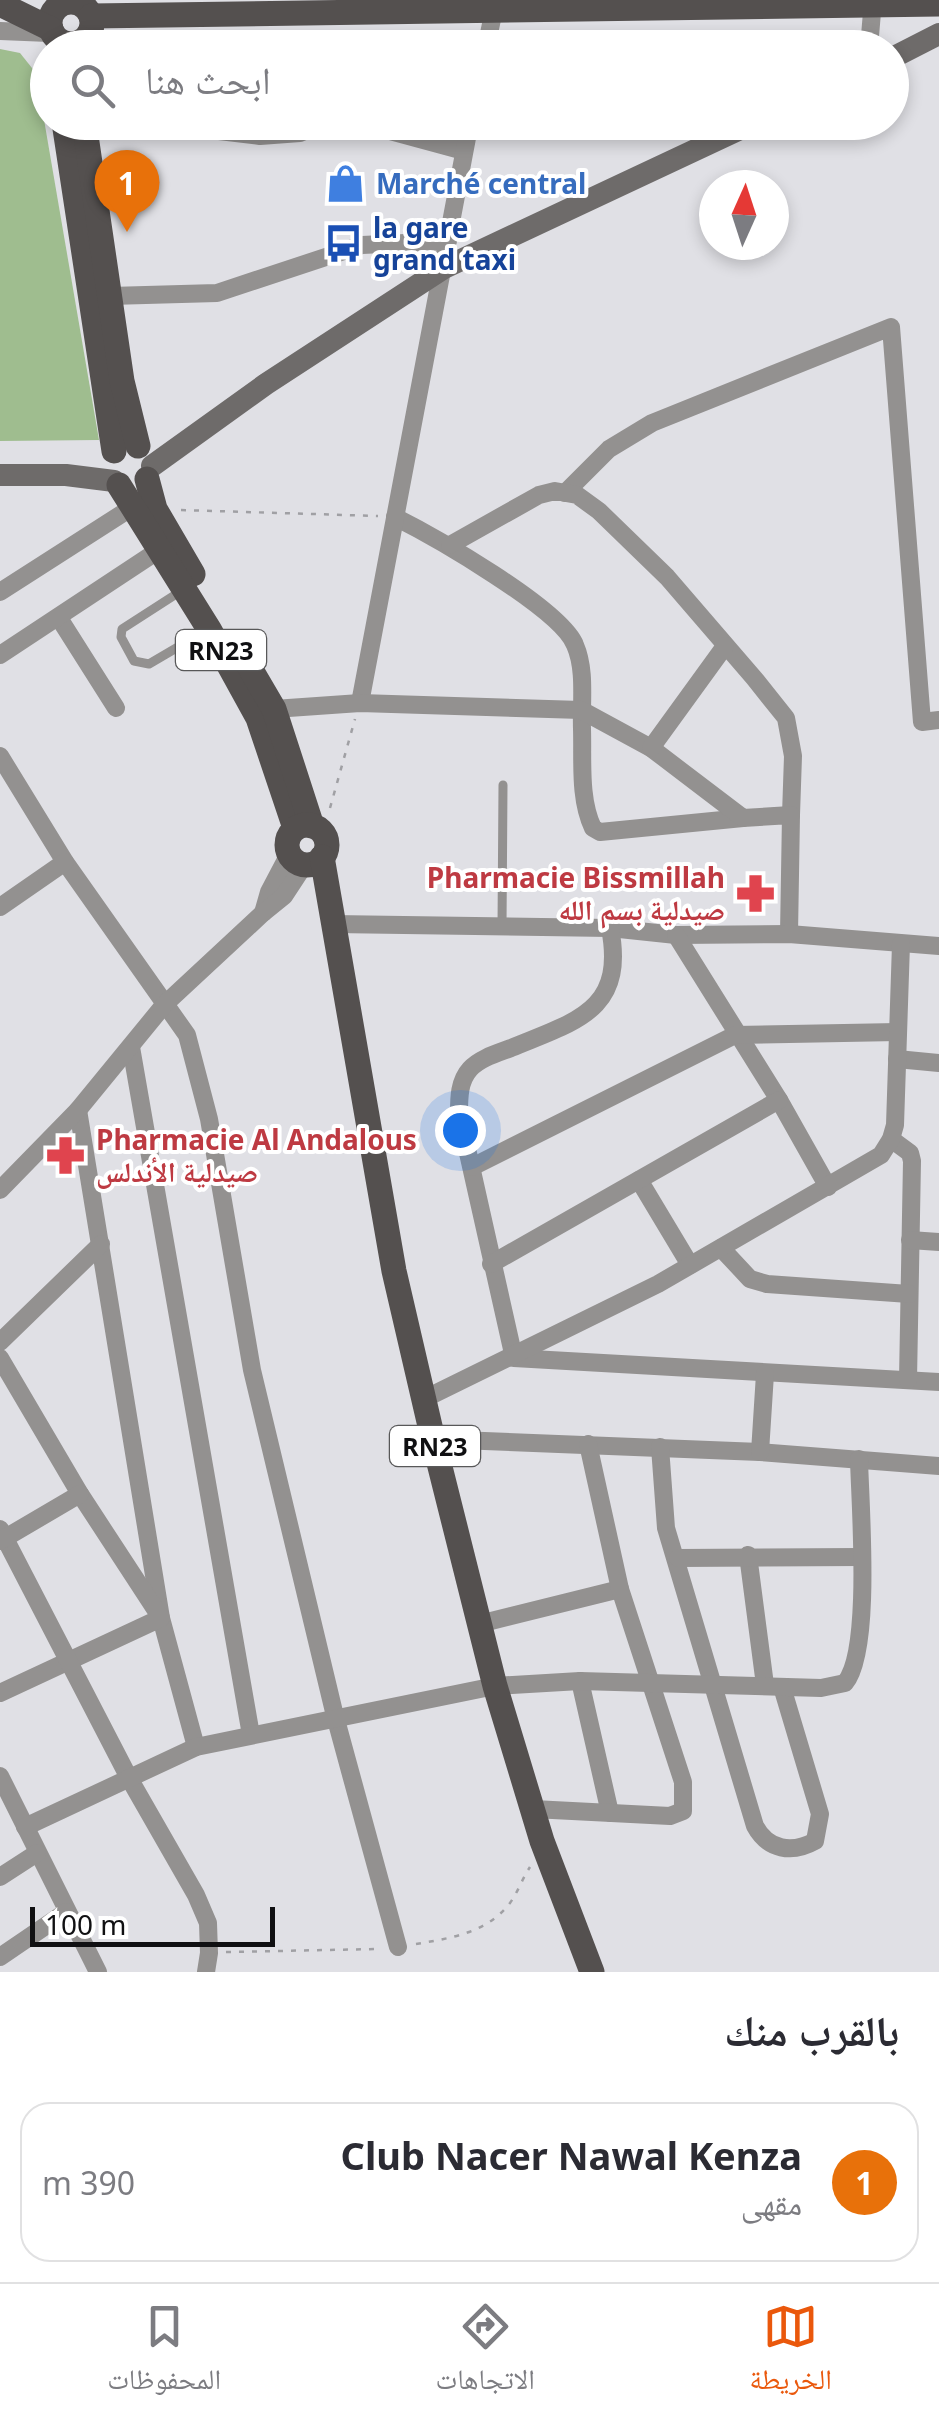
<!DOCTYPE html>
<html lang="ar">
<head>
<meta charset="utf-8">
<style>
	:root { --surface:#fff; --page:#f2f2f3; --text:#2b2b33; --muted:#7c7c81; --line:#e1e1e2; --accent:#ea580c }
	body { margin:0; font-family:"Noto Sans","Noto Naskh Arabic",sans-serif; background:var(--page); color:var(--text); direction:rtl }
	.compass { position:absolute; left:699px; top:170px; width:90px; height:90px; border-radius:50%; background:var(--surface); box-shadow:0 5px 15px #0003; rotate:3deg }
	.scale { position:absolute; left:30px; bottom:25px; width:245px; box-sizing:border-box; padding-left:10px; border:5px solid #101012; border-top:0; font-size:28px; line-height:35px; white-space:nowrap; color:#101012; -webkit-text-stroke:8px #fff; paint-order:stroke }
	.you { position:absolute; left:460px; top:1130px; width:35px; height:35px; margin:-25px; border:8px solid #fff; border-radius:50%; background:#1a73e8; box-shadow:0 0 0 15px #1a73e833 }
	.badge { display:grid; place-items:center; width:65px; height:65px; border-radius:50%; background:var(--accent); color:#fff; font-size:32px; font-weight:700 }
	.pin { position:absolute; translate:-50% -82px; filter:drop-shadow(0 2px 5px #0008) }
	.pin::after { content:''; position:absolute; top:52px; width:35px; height:30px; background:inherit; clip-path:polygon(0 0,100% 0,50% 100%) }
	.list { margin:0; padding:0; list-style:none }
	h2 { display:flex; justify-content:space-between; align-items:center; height:130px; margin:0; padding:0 40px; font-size:42px }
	h2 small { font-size:32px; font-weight:400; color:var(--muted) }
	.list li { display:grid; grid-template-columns:65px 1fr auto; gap:30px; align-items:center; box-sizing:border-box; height:160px; margin:0 20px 20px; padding:0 20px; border:2px solid var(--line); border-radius:30px }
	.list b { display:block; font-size:38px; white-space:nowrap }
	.list p { margin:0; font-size:32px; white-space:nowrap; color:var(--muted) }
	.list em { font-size:32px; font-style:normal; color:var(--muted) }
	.icon { flex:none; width:55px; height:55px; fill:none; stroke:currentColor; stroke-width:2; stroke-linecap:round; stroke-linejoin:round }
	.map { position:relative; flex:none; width:939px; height:1972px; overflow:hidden; direction:ltr }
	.search { position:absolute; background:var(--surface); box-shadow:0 5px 15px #0003; left:30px; right:30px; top:30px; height:110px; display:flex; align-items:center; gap:25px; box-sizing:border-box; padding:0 35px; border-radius:55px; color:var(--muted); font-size:38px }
	.sheet { height:310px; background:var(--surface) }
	nav { display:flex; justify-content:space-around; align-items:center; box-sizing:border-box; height:140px; border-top:2px solid var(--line); background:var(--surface); font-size:28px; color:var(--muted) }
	nav a { display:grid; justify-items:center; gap:5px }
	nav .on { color:var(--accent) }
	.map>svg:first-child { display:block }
	.green { fill:#9fbd8f }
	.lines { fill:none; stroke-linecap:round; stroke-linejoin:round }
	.path { stroke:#a0a0a4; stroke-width:2.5; stroke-dasharray:5 8; stroke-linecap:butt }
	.lane { stroke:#939190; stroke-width:9 }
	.street { stroke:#939190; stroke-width:18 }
	.secondary { stroke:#6e6b6a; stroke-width:22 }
	.primary { stroke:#54504f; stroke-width:25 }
	.labels { text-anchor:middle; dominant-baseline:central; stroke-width:8; stroke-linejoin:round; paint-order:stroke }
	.shield { fill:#fff; stroke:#585859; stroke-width:2.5 }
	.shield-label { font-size:25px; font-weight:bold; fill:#101012 }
	.shop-label { font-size:28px; font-weight:bold; fill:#366cbe; stroke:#fff; text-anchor:start }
	.transit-label { font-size:28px; font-weight:bold; fill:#164399; stroke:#fff; text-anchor:start }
	.health-label { font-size:28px; font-weight:bold; fill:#be3a42; stroke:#fff; text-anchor:end }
</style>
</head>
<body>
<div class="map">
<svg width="939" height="1972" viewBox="0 0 939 1972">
	<rect width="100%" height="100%" fill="#e0e0e5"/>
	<!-- green -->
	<polygon class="green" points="0,49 20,53 36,73 99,440 0,441"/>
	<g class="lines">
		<!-- path -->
		<g class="path">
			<polyline points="181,510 378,516"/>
			<polyline points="330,808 355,719"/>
			<path d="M416,1944C451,1938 487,1933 510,1903C518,1892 522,1879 530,1867"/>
			<polyline points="226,1952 378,1949"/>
		</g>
		<!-- lane -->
		<g class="lane">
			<polyline points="181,591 122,629 121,637 134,661 149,664 207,630"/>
			<polyline points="502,927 503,785"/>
		</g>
		<!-- street -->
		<g class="street">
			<polyline points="0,31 49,33"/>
			<polyline points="486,48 496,0"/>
			<polyline points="869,48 873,0"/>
			<polyline points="143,122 260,136 300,133 326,122"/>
			<polyline points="357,122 464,151"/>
			<polyline points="110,296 217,293 362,245 448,241"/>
			<polyline points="565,493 609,449 652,423 891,327 922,722 939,720"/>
			<path d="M395,517C433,536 561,609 575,645C586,670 581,702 582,729C583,760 579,799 593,828L600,832L743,818"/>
			<polyline points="450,545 539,495 555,491 577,495 599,511 667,577 754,678 786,718 793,756 791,815"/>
			<polyline points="0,592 131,508"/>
			<polyline points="59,618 116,708"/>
			<polyline points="0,655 159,550"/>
			<polyline points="360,703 470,122"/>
			<polyline points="274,709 360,703 581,710 651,748 743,818 791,815 789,934"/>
			<polyline points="651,748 725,646"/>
			<polyline points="0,756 65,862 187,1035 209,1119 252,1370 335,1716 398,1947"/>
			<polyline points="0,907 65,862"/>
			<polyline points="263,913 269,892 289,854"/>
			<polyline points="333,924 610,928 676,935 789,934 939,946"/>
			<path d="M610,928C626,1011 576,1021 511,1048C498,1053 480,1058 470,1069C459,1081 459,1098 459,1113L514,1358L939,1382"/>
			<polyline points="676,935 779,1100 828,1187"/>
			<polyline points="131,1047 251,1735"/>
			<polyline points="897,1059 939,1063"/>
			<polyline points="78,1110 161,1618 196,1747"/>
			<polyline points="891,1139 910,1153 912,1161 908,1380"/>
			<polyline points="472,1167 735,1035 898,1032"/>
			<polyline points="639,1180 690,1265"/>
			<polyline points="0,1190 78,1110 164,1005 263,913 284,896 305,864"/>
			<polyline points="910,1240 939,1242"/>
			<polyline points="721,1248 750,1279 767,1284 909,1294"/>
			<polyline points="491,1264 779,1100"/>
			<polyline points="0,1342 101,1244"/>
			<polyline points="0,1358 80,1494 161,1618 0,1693"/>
			<polyline points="424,1399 658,1284 881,1155 891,1139 895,1125 901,944"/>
			<polyline points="433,1439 760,1452 939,1466"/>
			<path d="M660,1447L666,1528L755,1826C768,1850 792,1854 815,1841L820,1814L782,1687"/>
			<polyline points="760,1452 765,1374"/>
			<polyline points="0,1529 129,1778 196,1895 208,1923 209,1953 206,1972"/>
			<polyline points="0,1541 80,1494"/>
			<polyline points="748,1555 765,1685"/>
			<polyline points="678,1558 861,1557"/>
			<polyline points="479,1624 620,1589"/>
			<polyline points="580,1681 610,1813"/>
			<polyline points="0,1776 98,1972"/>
			<polyline points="533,1809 670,1816 683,1811 683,1782 620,1589 588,1444"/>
			<path d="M25,1827L196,1747L495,1686L580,1681L821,1688L845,1683C872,1651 860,1505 859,1459"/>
			<polyline points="0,1877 37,1853"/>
			<polyline points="0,1957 66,1912"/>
		</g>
		<!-- secondary -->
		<g class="secondary">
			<polyline points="892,58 939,34"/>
			<polyline points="152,466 266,384 444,268 755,122"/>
			<polyline points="0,475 66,475 114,481"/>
		</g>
		<!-- primary -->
		<g class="primary">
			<circle cx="71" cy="23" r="21"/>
			<polyline points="0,4 51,29"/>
			<polyline points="91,16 939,4"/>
			<polyline points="64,122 114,451"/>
			<polyline points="84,122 122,381 138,446"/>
			<polyline points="147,479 155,509 193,574"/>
			<polyline points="119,485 209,629 258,718 295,828"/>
			<polyline points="250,668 274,709 312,826"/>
			<circle cx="307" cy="845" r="20"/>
			<polyline points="322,857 394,1271 433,1439 495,1686 542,1841 592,1972"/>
		</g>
	</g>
	<!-- icons -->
	<defs>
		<symbol id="shop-bare" viewBox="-9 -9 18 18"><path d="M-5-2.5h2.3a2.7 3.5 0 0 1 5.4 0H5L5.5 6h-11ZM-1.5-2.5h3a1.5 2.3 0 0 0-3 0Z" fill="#3f7fe0" stroke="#fff" stroke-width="2.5" paint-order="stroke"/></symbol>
		<symbol id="bus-bare" viewBox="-9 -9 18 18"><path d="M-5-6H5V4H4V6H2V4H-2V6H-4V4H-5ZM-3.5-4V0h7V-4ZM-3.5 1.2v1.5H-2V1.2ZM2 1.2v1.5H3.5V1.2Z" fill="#1a4fb4" stroke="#fff" stroke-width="2.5" paint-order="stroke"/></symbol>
		<symbol id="pharmacy-bare" viewBox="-9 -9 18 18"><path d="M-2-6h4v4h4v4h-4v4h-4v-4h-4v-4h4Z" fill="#e0444e" stroke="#fff" stroke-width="2.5" paint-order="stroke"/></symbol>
	</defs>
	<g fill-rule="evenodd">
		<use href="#shop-bare" x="318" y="156" width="55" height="55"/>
		<use href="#bus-bare" x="316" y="216" width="55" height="55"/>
		<use href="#pharmacy-bare" x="728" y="866" width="55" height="55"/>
		<use href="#pharmacy-bare" x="38" y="1128" width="55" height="55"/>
	</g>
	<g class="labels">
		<!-- shield labels -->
		<g class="shield">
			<rect x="176" y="630" width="90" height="40" rx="8"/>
			<rect x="390" y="1426" width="90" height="40" rx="8"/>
		</g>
		<g class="shield-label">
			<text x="221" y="650">RN23</text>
			<text x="435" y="1446">RN23</text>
		</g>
		<!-- shop labels -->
		<g class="shop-label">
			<text x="376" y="183">Marché central</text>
		</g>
		<!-- transit labels -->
		<g class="transit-label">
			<text x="373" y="227">la gare<tspan x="373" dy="32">grand taxi</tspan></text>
		</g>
		<!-- health labels -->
		<g class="health-label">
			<text x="725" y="877">Pharmacie Bissmillah<tspan x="725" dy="32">صيدلية بسم الله</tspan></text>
			<text x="96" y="1139" text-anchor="start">Pharmacie Al Andalous<tspan x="96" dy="32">صيدلية الأندلس</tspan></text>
		</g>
	</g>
</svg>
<svg class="compass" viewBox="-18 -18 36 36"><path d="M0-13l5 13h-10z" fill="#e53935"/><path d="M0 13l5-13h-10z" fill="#7c7c81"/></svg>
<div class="scale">100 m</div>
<div class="you"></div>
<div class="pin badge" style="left:127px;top:232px;background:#e8710a">1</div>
<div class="search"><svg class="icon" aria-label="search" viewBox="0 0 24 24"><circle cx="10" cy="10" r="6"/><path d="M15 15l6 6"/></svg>ابحث هنا</div>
</div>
<section class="sheet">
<h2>بالقرب منك<small></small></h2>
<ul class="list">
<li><span class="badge" style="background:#e8710a">1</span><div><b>Club Nacer Nawal Kenza</b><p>مقهى</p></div><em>390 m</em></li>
</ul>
</section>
<nav>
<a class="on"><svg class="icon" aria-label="map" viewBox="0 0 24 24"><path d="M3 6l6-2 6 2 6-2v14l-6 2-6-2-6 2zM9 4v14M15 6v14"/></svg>الخريطة</a>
<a><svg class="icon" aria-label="directions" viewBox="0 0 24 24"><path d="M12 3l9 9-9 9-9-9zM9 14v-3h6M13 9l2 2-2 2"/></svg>الاتجاهات</a>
<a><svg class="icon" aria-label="saved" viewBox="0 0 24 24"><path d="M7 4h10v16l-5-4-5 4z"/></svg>المحفوظات</a>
</nav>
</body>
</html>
